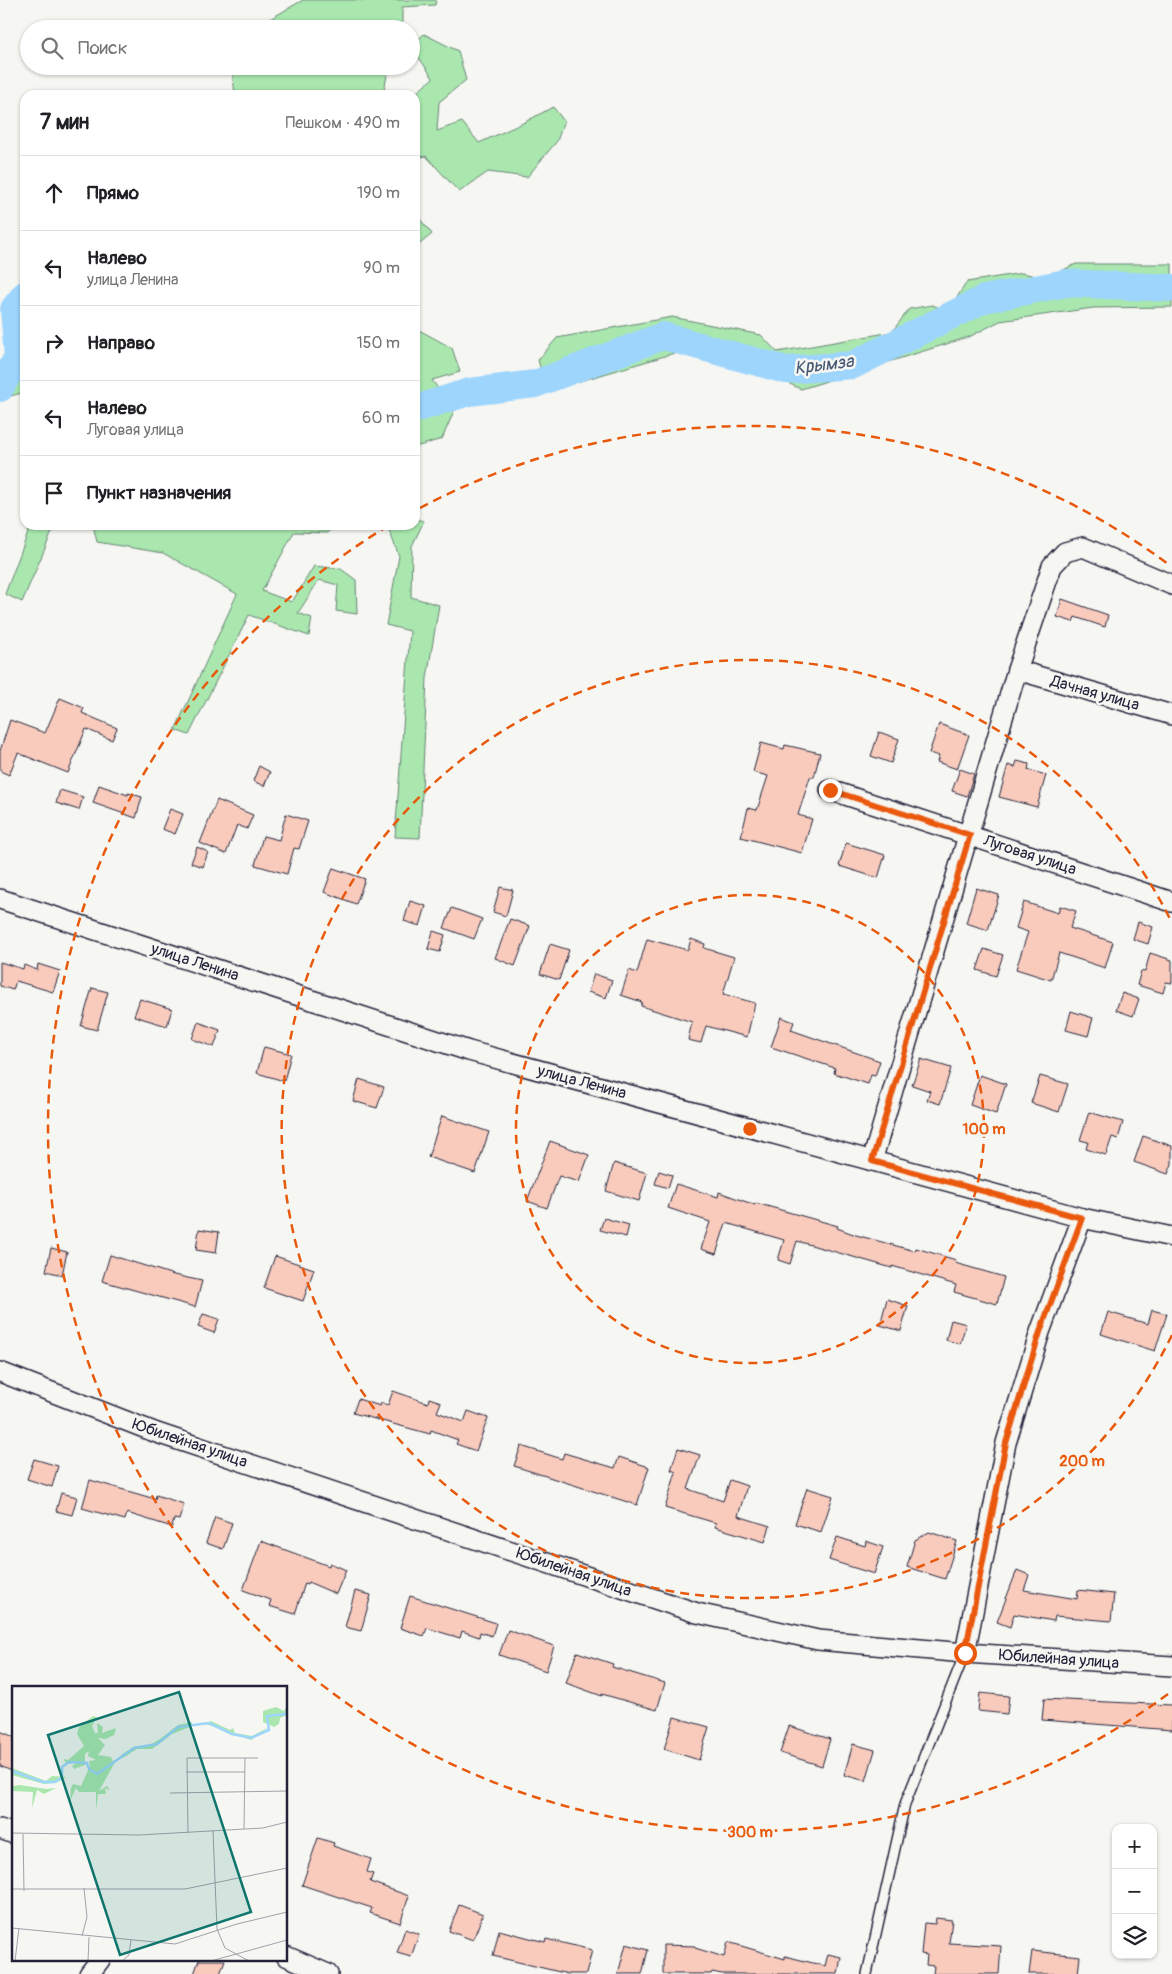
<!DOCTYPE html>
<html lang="ru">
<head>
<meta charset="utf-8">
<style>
	:root { --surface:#fff; --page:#f2f2f2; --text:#202124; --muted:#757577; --line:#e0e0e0 }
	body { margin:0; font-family:Pangolin,sans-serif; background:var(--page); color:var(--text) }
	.controls { position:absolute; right:15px; bottom:15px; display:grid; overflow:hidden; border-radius:10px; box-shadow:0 1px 4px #0004 }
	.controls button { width:45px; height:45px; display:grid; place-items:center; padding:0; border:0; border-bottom:1px solid var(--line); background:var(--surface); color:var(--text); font:25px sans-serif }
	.stop { position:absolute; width:15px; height:15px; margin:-11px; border:4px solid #ea580c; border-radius:50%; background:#fff }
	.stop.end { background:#ea580c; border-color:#fff; box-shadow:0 1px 5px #0008 }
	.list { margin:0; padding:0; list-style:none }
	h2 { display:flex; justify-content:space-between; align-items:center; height:65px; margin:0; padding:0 20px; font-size:21px }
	h2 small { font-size:16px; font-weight:400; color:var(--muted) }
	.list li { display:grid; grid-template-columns:32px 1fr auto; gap:15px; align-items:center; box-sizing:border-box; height:75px; padding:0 20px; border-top:1px solid var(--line) }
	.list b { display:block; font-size:19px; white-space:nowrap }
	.list p { margin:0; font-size:16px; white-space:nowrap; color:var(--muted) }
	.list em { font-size:16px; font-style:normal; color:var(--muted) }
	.icon { flex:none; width:28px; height:28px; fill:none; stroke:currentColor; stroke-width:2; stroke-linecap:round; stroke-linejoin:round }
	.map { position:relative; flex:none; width:1172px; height:1974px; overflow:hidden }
	.search { position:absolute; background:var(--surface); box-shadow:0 1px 4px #0004; left:20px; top:20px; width:400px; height:55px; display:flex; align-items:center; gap:12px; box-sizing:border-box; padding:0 18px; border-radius:28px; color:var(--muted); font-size:19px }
	.panel { position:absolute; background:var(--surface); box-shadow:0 1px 4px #0004; left:20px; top:90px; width:400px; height:440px; border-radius:15px }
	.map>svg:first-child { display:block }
	.green { fill:#a9e7ae; stroke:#668474 }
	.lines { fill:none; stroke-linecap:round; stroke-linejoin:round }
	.river { stroke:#9dd5fd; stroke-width:28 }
	.building { fill:#f9cbbd; stroke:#22223b }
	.lane-casing { stroke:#22223b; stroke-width:12 }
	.street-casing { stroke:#22223b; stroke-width:22 }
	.lane { stroke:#f6f6f2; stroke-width:9 }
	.street { stroke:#f6f6f2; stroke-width:19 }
	.route { stroke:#ea580c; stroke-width:6 }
	.ring { fill:none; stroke:#e8590c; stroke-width:2.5; stroke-dasharray:9 6 }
	.labels { text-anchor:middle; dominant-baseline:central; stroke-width:5; stroke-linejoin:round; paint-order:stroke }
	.street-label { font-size:16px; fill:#22223b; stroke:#f6f6f2 }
	.water-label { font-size:18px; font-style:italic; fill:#475875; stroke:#f6f6f2 }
	.inset-river { fill:none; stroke:#9dd5fd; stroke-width:2.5 }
	.inset-road { fill:none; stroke:#a1a1a9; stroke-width:1 }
	.view { fill:#0f766e; fill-opacity:0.15; stroke:#0f766e; stroke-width:2.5 }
	.inset-edge { fill:none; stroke:#22223b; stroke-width:2.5 }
	.centre { fill:#e8590c; stroke:#f6f6f2; stroke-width:2.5 }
	.ring-label { font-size:15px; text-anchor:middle; font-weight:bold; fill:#e8590c; stroke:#f6f6f2; stroke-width:5; stroke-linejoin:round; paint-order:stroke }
</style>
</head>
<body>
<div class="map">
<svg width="1172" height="1974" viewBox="0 0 1172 1974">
	<rect width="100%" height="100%" fill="#f6f6f2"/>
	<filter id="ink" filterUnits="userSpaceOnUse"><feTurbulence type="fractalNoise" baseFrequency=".02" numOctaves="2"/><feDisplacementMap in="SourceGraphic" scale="10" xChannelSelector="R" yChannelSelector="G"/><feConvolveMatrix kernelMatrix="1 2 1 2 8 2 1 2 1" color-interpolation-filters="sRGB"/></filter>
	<g filter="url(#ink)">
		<!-- green -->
		<g class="green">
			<polygon points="303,0 436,0 435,5 402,7 402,29 387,27 386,29 263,29 270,19"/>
			<polygon points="424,34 458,51 466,80 439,102 437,131 462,122 479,143 523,123 553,107 564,121 557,141 527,177 488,172 459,192 426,156 415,158 414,95 433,78 411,46"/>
			<polygon points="234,66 389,66 383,95 235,95 232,69"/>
			<polygon points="415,213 432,234 415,248"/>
			<polygon points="1076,264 1172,264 1172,307 1093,308 1000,321 969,337 801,389 758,370 678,352 547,391 538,360 557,338 672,317 761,335 777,352 892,332 909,309 932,305 948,311 967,282 1022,273 1046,278"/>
			<polygon points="419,330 452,348 460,372 432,380 454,411 442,439 415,447 415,333"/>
			<polygon points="8,369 25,387 25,392 0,399 0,370"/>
			<polygon points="415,519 424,521 412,546 411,597 439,605 427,678 420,838 395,837 410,631 386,625 399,556 387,525 415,525"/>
			<polygon points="31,525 55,525 22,602 5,594"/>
			<polygon points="93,525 335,525 327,533 294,532 262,591 292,602 314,566 341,569 356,580 357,614 336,611 338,585 319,580 298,613 312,618 309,636 249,615 189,735 175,730 237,594 163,553 97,542"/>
		</g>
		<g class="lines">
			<!-- river -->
			<g class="river">
				<polyline points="0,388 18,357 14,309 25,295"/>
				<polyline points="415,409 469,392 535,384 663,336 786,370 853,365 984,299 1066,283 1172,288"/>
			</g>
		</g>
		<!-- building -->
		<g class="building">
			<polygon points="1062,599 1108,615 1105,627 1075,617 1073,622 1057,617"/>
			<polygon points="60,698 84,708 82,713 117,728 112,740 86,729 68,773 18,753 9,775 0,771 0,751 10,720 45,733"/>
			<polygon points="939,724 969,735 957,769 937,762 939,756 929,753"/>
			<polygon points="879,732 899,739 891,763 871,756"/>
			<polygon points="761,743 784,749 785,745 820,753 814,777 810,777 798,815 812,819 802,853 741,837 748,808 757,810 768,776 753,772"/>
			<polygon points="1017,761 1029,764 1028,770 1046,775 1037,807 999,797 1008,765 1015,767"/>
			<polygon points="259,766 270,772 264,786 253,781"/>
			<polygon points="960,769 974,774 967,796 952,791"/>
			<polygon points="99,785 128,795 128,793 142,797 136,818 93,803"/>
			<polygon points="60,790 83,797 79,810 56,803"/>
			<polygon points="217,800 253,815 247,829 237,825 226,854 200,843"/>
			<polygon points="170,809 183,814 175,834 162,829"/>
			<polygon points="286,814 308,821 299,849 294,848 287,874 255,865 263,836 279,840"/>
			<polygon points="846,843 885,855 878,878 839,866"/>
			<polygon points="197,847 208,852 203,867 191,863"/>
			<polygon points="333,868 365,879 356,904 324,892"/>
			<polygon points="500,887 513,890 506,916 493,912"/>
			<polygon points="976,888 999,895 988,930 966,923"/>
			<polygon points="410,901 426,906 420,926 404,921"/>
			<polygon points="1024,902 1058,913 1060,906 1076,911 1070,928 1113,942 1105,968 1059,953 1051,980 1016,969 1028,932 1016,928"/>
			<polygon points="452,908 482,919 474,939 444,928"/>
			<polygon points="510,919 530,926 515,966 495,958"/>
			<polygon points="1138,922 1153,927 1148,944 1133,939"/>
			<polygon points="433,931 445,935 440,952 428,949"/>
			<polygon points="647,939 688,950 691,939 705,944 704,948 734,957 723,994 755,1003 747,1037 706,1026 701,1043 688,1040 692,1022 641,1006 642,1002 621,995 629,970 637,973"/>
			<polygon points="550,944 569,950 559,980 540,974"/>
			<polygon points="984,949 1003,955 996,976 977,970"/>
			<polygon points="1150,953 1172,960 1172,983 1166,982 1163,993 1137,985 1141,971 1145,972"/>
			<polygon points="0,962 23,969 24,965 37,970 38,964 60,971 53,992 16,981 13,990 0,986"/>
			<polygon points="594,974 612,980 606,998 588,992"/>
			<polygon points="92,988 108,992 97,1030 81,1026"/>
			<polygon points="1122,993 1139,999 1133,1016 1116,1010"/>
			<polygon points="140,999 172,1009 167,1026 134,1016"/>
			<polygon points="1071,1011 1093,1018 1088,1036 1066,1030"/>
			<polygon points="781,1017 794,1022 791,1030 880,1061 875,1076 871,1075 868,1084 834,1073 835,1068 771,1047"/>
			<polygon points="198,1022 220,1030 214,1047 192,1039"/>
			<polygon points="264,1047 291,1054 284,1081 257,1073"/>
			<polygon points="921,1059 951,1068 940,1104 927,1100 930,1091 912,1085"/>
			<polygon points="980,1075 1006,1084 996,1114 970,1105"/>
			<polygon points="1040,1076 1068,1084 1059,1112 1031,1103"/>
			<polygon points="359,1079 384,1087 377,1108 353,1101"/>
			<polygon points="1089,1112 1123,1122 1118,1139 1112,1137 1106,1155 1086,1149 1088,1142 1080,1140"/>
			<polygon points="442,1116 489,1132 475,1173 428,1157"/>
			<polygon points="1143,1136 1172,1146 1172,1164 1168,1174 1134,1162"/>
			<polygon points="550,1141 589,1155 579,1182 559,1176 547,1208 527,1201"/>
			<polygon points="614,1163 647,1173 639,1201 606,1191"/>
			<polygon points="659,1171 672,1175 668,1188 655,1184"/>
			<polygon points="676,1184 718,1197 719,1192 755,1205 756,1203 838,1226 837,1228 856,1235 915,1251 916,1248 956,1260 955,1263 1004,1277 997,1304 954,1292 956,1285 892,1266 892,1268 797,1241 790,1264 778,1260 784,1240 726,1223 716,1254 701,1249 710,1222 668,1208"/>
			<polygon points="604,1218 629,1225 626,1237 600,1230"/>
			<polygon points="199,1229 219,1232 216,1253 196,1250"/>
			<polygon points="51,1248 67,1252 62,1275 46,1271"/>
			<polygon points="110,1255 174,1275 202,1281 195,1307 102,1281"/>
			<polygon points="275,1256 314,1269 303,1301 264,1288"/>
			<polygon points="887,1299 908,1306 901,1331 880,1325"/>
			<polygon points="1152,1310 1167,1314 1155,1351 1101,1334 1108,1312 1148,1324"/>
			<polygon points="203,1314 219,1319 214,1333 198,1327"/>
			<polygon points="951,1320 966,1324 960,1344 946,1340"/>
			<polygon points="393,1391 428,1403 429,1398 441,1402 437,1412 464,1422 468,1411 488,1418 476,1451 456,1444 458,1440 431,1430 430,1434 353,1413 358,1399 380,1406 381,1403 388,1405"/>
			<polygon points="521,1446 562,1459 564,1453 615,1468 619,1457 649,1467 637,1505 514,1466"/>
			<polygon points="678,1448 700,1455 688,1489 723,1501 730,1480 747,1486 738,1516 770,1526 765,1542 715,1527 716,1523 665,1508 676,1472 671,1470"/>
			<polygon points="34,1459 58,1466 52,1487 27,1479"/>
			<polygon points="90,1480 155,1499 156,1495 184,1504 179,1520 174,1519 172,1527 127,1513 125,1520 82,1508"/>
			<polygon points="807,1488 833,1496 821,1532 795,1524"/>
			<polygon points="61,1493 77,1497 72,1515 56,1511"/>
			<polygon points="215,1517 232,1523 223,1549 206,1543"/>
			<polygon points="929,1532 957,1541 945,1579 907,1567 915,1540"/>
			<polygon points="837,1537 865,1546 866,1541 883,1547 874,1574 829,1560"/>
			<polygon points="261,1541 329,1566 330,1563 346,1570 336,1594 308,1582 307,1584 305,1583 295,1614 269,1606 271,1600 243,1590"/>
			<polygon points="1017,1570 1029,1575 1024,1590 1077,1599 1078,1590 1114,1594 1111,1621 1055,1616 1054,1621 1014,1614 1010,1627 997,1622"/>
			<polygon points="355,1591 371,1595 361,1631 345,1627"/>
			<polygon points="410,1596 496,1623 492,1636 480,1632 479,1637 462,1631 460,1638 427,1628 424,1636 400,1628"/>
			<polygon points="508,1630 554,1646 546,1671 499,1655"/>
			<polygon points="577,1652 613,1664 612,1667 665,1683 657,1710 602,1694 602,1696 566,1683"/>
			<polygon points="980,1693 1009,1696 1007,1714 978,1711"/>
			<polygon points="1044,1699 1172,1705 1172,1730 1042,1720"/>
			<polygon points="674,1717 709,1727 699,1760 664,1749"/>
			<polygon points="789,1726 830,1739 822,1766 780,1753"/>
			<polygon points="0,1731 14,1737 14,1772 0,1766"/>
			<polygon points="853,1744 875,1750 866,1781 844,1775"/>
			<polygon points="318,1838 334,1843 333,1846 371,1859 367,1872 373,1874 370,1882 409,1896 400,1923 370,1913 372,1908 302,1885"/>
			<polygon points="459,1905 483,1914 473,1940 449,1931"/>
			<polygon points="936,1918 952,1920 949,1943 1001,1946 999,1974 933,1974 934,1966 926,1965 927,1955 921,1954 924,1923 935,1924"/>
			<polygon points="405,1929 419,1934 411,1957 397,1953"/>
			<polygon points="499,1930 545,1942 546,1939 592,1950 586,1974 568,1974 493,1956"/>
			<polygon points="728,1942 785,1959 785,1956 825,1966 828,1954 841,1957 838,1974 722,1974 712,1972 711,1974 663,1974 663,1945 695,1946 695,1948 724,1957"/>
			<polygon points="626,1944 648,1950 642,1974 618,1974"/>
			<polygon points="1032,1951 1080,1956 1078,1974 1029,1974"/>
			<polygon points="199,1960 225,1960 220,1974 194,1974"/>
		</g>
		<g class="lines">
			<defs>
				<polyline id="lane" points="867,1974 905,1804 965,1653"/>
				<g id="street">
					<polyline points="1017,670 1172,715"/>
					<polyline points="830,790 1172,902"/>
					<polyline points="0,899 469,1051 1082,1218 1172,1237"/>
					<polyline points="872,1161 1017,670 1052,566 1065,552 1083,547 1172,585"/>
					<polyline points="0,1372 157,1433 697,1613 818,1640 965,1653 1172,1666"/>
					<polyline points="965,1653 1006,1443 1040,1332 1082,1218"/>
					<polyline points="0,1829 14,1834"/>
					<polyline points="286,1956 328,1974"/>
					<polyline points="89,1974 100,1960"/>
				</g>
			</defs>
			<!-- lane casing -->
			<use href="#lane" class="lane-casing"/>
			<!-- street casing -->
			<use href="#street" class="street-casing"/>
			<!-- lane -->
			<use href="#lane" class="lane"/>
			<!-- street -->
			<use href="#street" class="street"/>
		</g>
	</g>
	<g class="lines" filter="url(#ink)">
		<!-- route -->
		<polyline class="route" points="830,790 970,835 872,1161 1082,1218 1040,1332 1006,1443 965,1653"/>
	</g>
	<!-- distance rings -->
	<g class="ring">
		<circle cx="750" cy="1129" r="234"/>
		<path d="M1172 1335A469 469 0 1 1 1172 923"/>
		<path d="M1168 1694A703 703 0 1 1 388 526M420 508A703 703 0 0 1 1168 564"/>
	</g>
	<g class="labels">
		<!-- street labels -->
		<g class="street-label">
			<text transform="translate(1095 693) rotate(16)">Дачная улица</text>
			<text transform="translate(1030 855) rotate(18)">Луговая улица</text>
			<text transform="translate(195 962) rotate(18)">улица Ленина</text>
			<text transform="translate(582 1082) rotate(15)">улица Ленина</text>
			<text transform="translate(190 1443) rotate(19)">Юбилейная улица</text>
			<text transform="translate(574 1572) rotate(19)">Юбилейная улица</text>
			<text transform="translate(1059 1659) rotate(4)">Юбилейная улица</text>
		</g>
		<!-- water labels -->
		<g class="water-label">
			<text transform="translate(824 365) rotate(-7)">Крымза</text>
		</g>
	</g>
	<!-- overview -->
	<g transform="translate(12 1686)">
		<rect width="275" height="275" fill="#f6f6f2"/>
		<path d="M275,19V29L268,32L267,38L262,41L251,36V25L264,21L272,25ZM81,30L85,31L80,40L83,47H86L85,37L91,41L90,47L104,42L102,49L94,53L86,52L93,59L86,69L99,71L102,78L87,105L95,100L98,104L93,102L94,108H86L84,124V106H67L64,102L58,115L59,102L61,98L69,100L78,80L77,75L84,74L76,70L77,65L73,68V79L62,83L60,80L65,77L54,78L52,73L56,74L72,60L65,48L67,41ZM199,35L218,44L221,42L223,47L240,50L257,41L239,54L194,38ZM180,36V40L160,48L140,63H125L111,72L109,69L123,60H136L148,53L166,39ZM0,82L34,95L40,90L54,91L44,97L32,98L0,89ZM8,99L34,103L44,102L32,108L25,104L20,122L21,106L0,105V100Z" fill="#a9e7ae"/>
		<path class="inset-river" d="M0,85L31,96H42L50,92V81L57,76L75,77L77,83L85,88L122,62L145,58L166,41L197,37L220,48L239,52L257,44L255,30L274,28L275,24"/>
		<path class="inset-road" d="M174,86H233M158,107L275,105M232,143L233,72M201,145L205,243L213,262L237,275M0,147L127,149L251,142L275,136M176,147L175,72H246M11,148L12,205M0,203H173L275,182M0,242L163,258L225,238L275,226M70,250L75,231L72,202M3,275L7,242M76,275L77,251M110,275L117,269L119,254M199,275L275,254"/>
		<path class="view" d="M167,6L239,226L108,269L36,49Z"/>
		<rect width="275" height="275" class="inset-edge"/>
	</g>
	<circle cx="750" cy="1129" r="8" class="centre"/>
	<g class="ring-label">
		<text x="984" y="1134">100 m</text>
		<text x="1082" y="1466">200 m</text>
		<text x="750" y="1837">300 m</text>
	</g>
</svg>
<div class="controls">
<button>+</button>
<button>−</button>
<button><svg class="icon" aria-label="layers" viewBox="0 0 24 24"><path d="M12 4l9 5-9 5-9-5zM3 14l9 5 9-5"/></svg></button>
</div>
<div class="stop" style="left:965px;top:1653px"></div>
<div class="stop end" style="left:830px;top:790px"></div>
<div class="search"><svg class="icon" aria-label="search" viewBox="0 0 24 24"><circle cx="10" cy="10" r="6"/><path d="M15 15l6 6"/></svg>Поиск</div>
<section class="panel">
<h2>7 мин<small>Пешком · 490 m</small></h2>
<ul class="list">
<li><svg class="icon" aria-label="ahead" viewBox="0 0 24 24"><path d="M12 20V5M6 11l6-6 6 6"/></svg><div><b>Прямо</b></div><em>190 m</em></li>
<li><svg class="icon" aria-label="left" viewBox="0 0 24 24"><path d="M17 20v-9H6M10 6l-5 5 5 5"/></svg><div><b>Налево</b><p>улица Ленина</p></div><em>90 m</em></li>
<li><svg class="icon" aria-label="right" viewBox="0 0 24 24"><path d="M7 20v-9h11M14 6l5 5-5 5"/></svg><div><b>Направо</b></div><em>150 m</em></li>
<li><svg class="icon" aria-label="left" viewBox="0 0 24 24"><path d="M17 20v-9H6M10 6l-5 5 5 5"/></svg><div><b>Налево</b><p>Луговая улица</p></div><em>60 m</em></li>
<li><svg class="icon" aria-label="arrive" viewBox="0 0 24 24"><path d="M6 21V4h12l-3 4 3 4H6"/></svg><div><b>Пункт назначения</b></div></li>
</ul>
</section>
</div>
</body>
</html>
